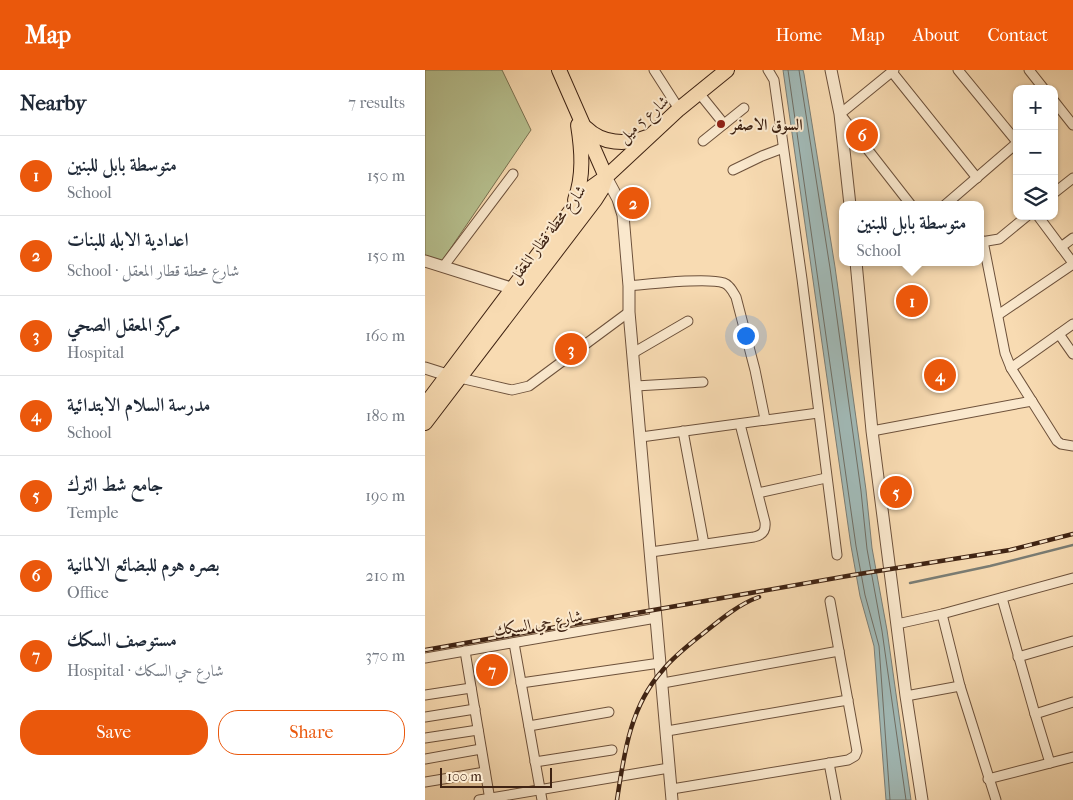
<!DOCTYPE html>
<html lang="en">
<head>
<meta charset="utf-8">
<style>
	:root { --surface:#fff; --page:#f2f2f3; --text:#1f2937; --muted:#747a83; --line:#e0e1e3; --accent:#ea580c }
	body { margin:0; font-family:"IM FELL French Canon",Amiri,serif; background:var(--page); color:var(--text) }
	.controls { position:absolute; right:15px; top:15px; display:grid; overflow:hidden; border-radius:10px; box-shadow:0 1px 4px #0004 }
	.controls button { width:45px; height:45px; display:grid; place-items:center; padding:0; border:0; border-bottom:1px solid var(--line); background:var(--surface); color:var(--text); font:25px sans-serif }
	.scale { position:absolute; left:15px; bottom:12px; width:112px; box-sizing:border-box; padding-left:5px; border:2px solid #3f2313; border-top:0; font-size:14px; line-height:18px; white-space:nowrap; color:#3f2313; -webkit-text-stroke:4px #fae8cd; paint-order:stroke }
	.you { position:absolute; left:320px; top:265px; width:18px; height:18px; margin:-12px; border:4px solid #fff; border-radius:50%; background:#1a73e8; box-shadow:0 0 0 8px #1a73e833 }
	.badge { display:grid; place-items:center; width:32px; height:32px; border-radius:50%; background:var(--accent); color:#fff; font-size:16px; font-weight:700 }
	.pin { position:absolute; translate:-50% -50%; border:2px solid #fff; box-shadow:0 1px 5px #0006 }
	.popup { position:absolute; left:414px; top:131px; width:145px; height:65px; box-sizing:border-box; display:grid; place-content:center; border-radius:10px; background:var(--surface); filter:drop-shadow(0 1px 4px #0005); font-size:16px; white-space:nowrap; color:var(--muted) }
	.popup b { font-size:19px; color:var(--text) }
	.popup::after { content:''; position:absolute; left:50%; top:100%; margin-left:-10px; border:10px solid transparent; border-top-color:var(--surface) }
	.list { margin:0; padding:0; list-style:none }
	h2 { display:flex; justify-content:space-between; align-items:center; height:65px; margin:0; padding:0 20px; font-size:21px }
	h2 small { font-size:16px; font-weight:400; color:var(--muted) }
	.list li { display:grid; grid-template-columns:32px 1fr auto; gap:15px; align-items:center; box-sizing:border-box; height:80px; padding:0 20px; border-top:1px solid var(--line) }
	.list b { display:block; font-size:19px; white-space:nowrap }
	.list p { margin:0; font-size:16px; white-space:nowrap; color:var(--muted) }
	.list em { font-size:16px; font-style:normal; color:var(--muted) }
	.actions { display:flex; gap:10px; padding:15px 20px }
	.actions a { flex:1; padding:11px 0; border:1px solid var(--accent); border-radius:20px; text-align:center; font-size:18px; color:var(--accent) }
	.actions .main { background:var(--accent); color:#fff }
	.icon { flex:none; width:28px; height:28px; fill:none; stroke:currentColor; stroke-width:2; stroke-linecap:round; stroke-linejoin:round }
	.map { position:relative; flex:none; width:648px; height:730px; overflow:hidden }
	header { display:flex; align-items:center; gap:30px; box-sizing:border-box; height:70px; padding:0 25px; background:var(--accent); color:#fff }
	header strong { font-size:24px }
	nav { display:flex; gap:28px; margin-inline-start:auto; font-size:18px }
	main { display:flex }
	aside { flex:1; background:var(--surface) }
	.map>svg:first-child { display:block }
	.green { fill:#b7c190; stroke:#7b7252 }
	.water { fill:#a1b9b6; stroke:#7a7d75 }
	.lines { fill:none; stroke-linecap:round; stroke-linejoin:round }
	.shore { stroke:#706e64; stroke-width:1 }
	.stream { stroke:#7a7d75; stroke-width:2.5 }
	.minor-casing { stroke:#6d513b; stroke-width:11 }
	.tertiary-casing { stroke:#6d513b; stroke-width:13 }
	.primary-casing { stroke:#3f2313; stroke-width:16 }
	.minor { stroke:#fae8cd; stroke-width:9 }
	.tertiary { stroke:#fae8cd; stroke-width:11 }
	.primary { stroke:#f8dbb2; stroke-width:14 }
	.rail-casing { stroke:#3f2313; stroke-width:4.5 }
	.rail { stroke:#fae8cd; stroke-width:2.5; stroke-dasharray:8; stroke-linecap:butt }
	.poi-dot { fill:#8f2418; stroke:#fae8cd; stroke-width:2 }
	.labels { text-anchor:middle; dominant-baseline:central; stroke-width:4; stroke-linejoin:round; paint-order:stroke }
	.street-label { font-size:16px; fill:#3f2313; stroke:#fae8cd }
	.poi-label { font-size:16px; font-weight:bold; fill:#3f2313; stroke:#fae8cd; text-anchor:start }
</style>
</head>
<body>
<header>
<strong>Map</strong>
<nav><a>Home</a><a>Map</a><a>About</a><a>Contact</a></nav>
</header>
<main>
<aside>
<h2>Nearby<small>7 results</small></h2>
<ul class="list">
<li><span class="badge">1</span><div><b>متوسطة بابل للبنين</b><p>School</p></div><em>150 m</em></li>
<li><span class="badge">2</span><div><b>اعدادية الابله للبنات</b><p>School · شارع محطة قطار المعقل</p></div><em>150 m</em></li>
<li><span class="badge">3</span><div><b>مركز المعقل الصحي</b><p>Hospital</p></div><em>160 m</em></li>
<li><span class="badge">4</span><div><b>مدرسة السلام الابتدائية</b><p>School</p></div><em>180 m</em></li>
<li><span class="badge">5</span><div><b>جامع شط الترك</b><p>Temple</p></div><em>190 m</em></li>
<li><span class="badge">6</span><div><b>بصره هوم للبضائع الالمانية</b><p>Office</p></div><em>210 m</em></li>
<li><span class="badge">7</span><div><b>مستوصف السكك</b><p>Hospital · شارع حي السكك</p></div><em>370 m</em></li>
</ul>
<div class="actions"><a class="main">Save</a><a>Share</a></div>
</aside>
<div class="map">
<svg width="648" height="730" viewBox="0 0 648 730">
	<rect width="100%" height="100%" fill="#f8dbb2"/>
	<filter id="stains"><feTurbulence type="fractalNoise" baseFrequency=".004" numOctaves="4"/><feColorMatrix values="0 0 0 0 .2 0 0 0 0 .09 0 0 0 0 .02 0 0 0 .5 -.17"/></filter>
	<radialGradient id="worn" r=".72"><stop offset=".6" stop-color="#630" stop-opacity="0"/><stop offset="1" stop-color="#630" stop-opacity=".3"/></radialGradient>
	<!-- green -->
	<polygon class="green" points="0,0 77,0 106,60 17,191 0,185"/>
	<!-- water -->
	<polygon class="water" points="358,0 378,0 379,4 410,197 441,420 447,478 462,560 486,730 461,730 449,576 435,526 426,476"/>
	<g class="lines">
		<!-- shore -->
		<g class="shore">
			<polyline points="363,0 431,476 440,525 454,576 465,730"/>
			<polyline points="374,0 405,198 436,421 442,479 457,561 481,730"/>
		</g>
		<!-- stream -->
		<polyline class="stream" points="485,513 565,496 648,475"/>
		<defs>
			<g id="minor">
				<polyline points="229,0 254,39"/>
				<polyline points="343,0 349,10 377,209 412,485"/>
				<polyline points="469,0 415,44 486,135"/>
				<polyline points="533,0 592,72"/>
				<polyline points="604,0 619,19"/>
				<polyline points="467,2 552,108"/>
				<polyline points="274,23 299,54"/>
				<polyline points="629,31 648,55"/>
				<polyline points="278,71 319,38"/>
				<polyline points="308,100 337,86 358,78"/>
				<polyline points="629,123 648,108"/>
				<polyline points="520,135 592,73"/>
				<polyline points="613,146 648,193"/>
				<polyline points="558,171 580,283 586,298 632,371 636,374 648,376"/>
				<polyline points="556,172 574,169 602,146"/>
				<polyline points="636,177 648,168"/>
				<polyline points="18,197 88,104"/>
				<path d="M204,216C225,214 282,207 299,213C305,215 308,222 311,227L330,300L340,349"/>
				<polyline points="573,245 648,194"/>
				<polyline points="634,264 648,284"/>
				<polyline points="208,283 263,251"/>
				<polyline points="586,298 648,254"/>
				<polyline points="35,308 87,320 104,316 204,242"/>
				<polyline points="211,316 278,312"/>
				<polyline points="258,361 279,474"/>
				<polyline points="447,361 607,331"/>
				<polyline points="216,367 393,343"/>
				<polyline points="333,423 401,408"/>
				<path d="M226,482L329,467C338,465 341,461 340,452L315,354"/>
				<polyline points="577,528 610,644 625,693"/>
				<polyline points="517,544 535,616 571,730"/>
				<polyline points="472,554 517,544 648,508"/>
				<polyline points="89,573 117,730"/>
				<polyline points="40,581 65,730"/>
				<polyline points="593,587 648,571"/>
				<polyline points="0,588 231,548"/>
				<polyline points="96,613 235,593"/>
				<polyline points="238,613 414,581"/>
				<polyline points="0,625 46,618"/>
				<polyline points="481,626 535,616"/>
				<polyline points="610,644 648,632"/>
				<polyline points="0,647 50,639"/>
				<polyline points="104,656 184,642"/>
				<polyline points="242,661 423,630"/>
				<polyline points="0,668 53,660"/>
				<polyline points="0,689 56,679"/>
				<polyline points="110,692 187,680"/>
				<polyline points="404,693 411,730"/>
				<polyline points="563,709 648,687"/>
				<polyline points="0,712 60,702"/>
				<polyline points="247,719 423,690 430,686 432,681 405,531"/>
				<polyline points="54,730 244,698"/>
			</g>
			<g id="tertiary">
				<polyline points="406,0 415,44 425,135"/>
				<polyline points="181,107 193,129 198,145 204,216 204,242 247,730"/>
				<polyline points="0,191 86,218"/>
				<polyline points="431,192 447,361 481,626 497,730"/>
				<polyline points="0,298 22,305"/>
			</g>
			<g id="primary">
				<polyline points="134,0 181,107"/>
				<path d="M161,58C177,74 201,75 222,67"/>
				<path d="M150,130C159,106 157,80 153,55"/>
				<polyline points="0,335 160,122 181,107 254,39 302,0"/>
				<polyline points="0,353 170,130 177,119 181,107"/>
			</g>
		</defs>
		<!-- minor casing -->
		<use href="#minor" class="minor-casing"/>
		<!-- tertiary casing -->
		<use href="#tertiary" class="tertiary-casing"/>
		<!-- primary casing -->
		<use href="#primary" class="primary-casing"/>
		<!-- minor -->
		<use href="#minor" class="minor"/>
		<!-- tertiary -->
		<use href="#tertiary" class="tertiary"/>
		<!-- primary -->
		<use href="#primary" class="primary"/>
		<defs>
			<g id="rail">
				<polyline points="0,580 428,505 585,480 648,464"/>
				<path d="M192,730C199,684 205,637 237,601C249,586 265,574 280,562C296,549 314,534 334,527"/>
			</g>
		</defs>
		<!-- rail casing -->
		<use href="#rail" class="rail-casing"/>
		<!-- rail -->
		<use href="#rail" class="rail"/>
	</g>
	<!-- markers -->
	<circle class="poi-dot" cx="296" cy="54" r="5"/>
	<g class="labels">
		<!-- street labels -->
		<g class="street-label">
			<text transform="translate(218 49) rotate(-42)">شارع 5 ميل</text>
			<text transform="translate(122 164) rotate(-53)">شارع محطة قطار المعقل</text>
			<text transform="translate(113 553) rotate(-10)">شارع حي السكك</text>
		</g>
		<!-- poi labels -->
		<g class="poi-label">
			<text x="306" y="54">السوق الاصفر</text>
		</g>
	</g>
	<rect width="100%" height="100%" filter="url(#stains)"/>
	<rect width="100%" height="100%" fill="url(#worn)"/>
</svg>
<div class="controls">
<button>+</button>
<button>−</button>
<button><svg class="icon" aria-label="layers" viewBox="0 0 24 24"><path d="M12 4l9 5-9 5-9-5zM3 14l9 5 9-5"/></svg></button>
</div>
<div class="scale">100 m</div>
<div class="you"></div>
<div class="pin badge" style="left:487px;top:231px">1</div>
<div class="popup"><b>متوسطة بابل للبنين</b>School</div>
<div class="pin badge" style="left:208px;top:133px">2</div>
<div class="pin badge" style="left:146px;top:279px">3</div>
<div class="pin badge" style="left:515px;top:305px">4</div>
<div class="pin badge" style="left:471px;top:422px">5</div>
<div class="pin badge" style="left:437px;top:65px">6</div>
<div class="pin badge" style="left:67px;top:600px">7</div>
</div>
</main>
</body>
</html>
